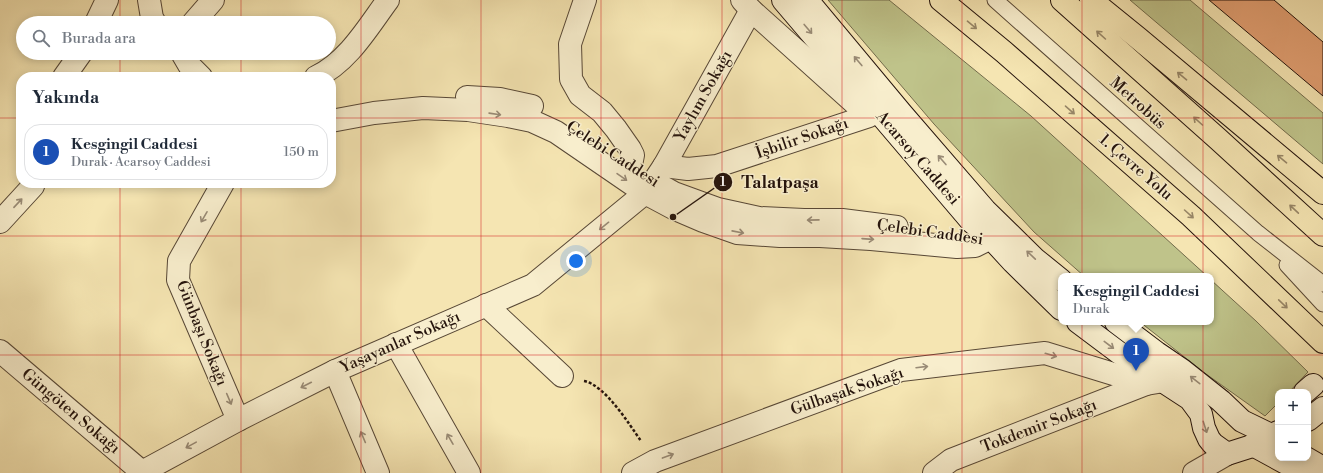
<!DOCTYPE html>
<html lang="tr">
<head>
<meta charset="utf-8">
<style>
	:root { --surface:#fff; --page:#f2f2f3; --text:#1f2937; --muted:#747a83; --line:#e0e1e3; --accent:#8f2418 }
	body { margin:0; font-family:"Libre Bodoni",serif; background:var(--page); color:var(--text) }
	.controls { position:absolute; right:12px; bottom:12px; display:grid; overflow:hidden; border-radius:8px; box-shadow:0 2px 10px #0003 }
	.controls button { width:36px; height:36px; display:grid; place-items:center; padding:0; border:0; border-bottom:1px solid var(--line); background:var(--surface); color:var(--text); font:20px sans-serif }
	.you { position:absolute; left:576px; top:261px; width:14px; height:14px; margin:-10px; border:3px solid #fff; border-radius:50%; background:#1a73e8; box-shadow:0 0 0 6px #1a73e833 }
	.badge { display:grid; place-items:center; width:26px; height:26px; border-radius:50%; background:var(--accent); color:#fff; font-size:13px; font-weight:700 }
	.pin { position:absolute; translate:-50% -33px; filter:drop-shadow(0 1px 2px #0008) }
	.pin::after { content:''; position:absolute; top:21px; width:14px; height:12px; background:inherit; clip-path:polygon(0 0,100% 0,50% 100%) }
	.popup { position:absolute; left:1058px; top:273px; width:156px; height:52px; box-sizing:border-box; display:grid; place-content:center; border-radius:8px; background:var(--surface); filter:drop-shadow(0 1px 3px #0005); font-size:13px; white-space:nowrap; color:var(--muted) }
	.popup b { font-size:15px; color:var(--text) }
	.popup::after { content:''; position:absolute; left:50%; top:100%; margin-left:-8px; border:8px solid transparent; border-top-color:var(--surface) }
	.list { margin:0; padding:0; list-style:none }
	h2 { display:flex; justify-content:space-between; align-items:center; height:52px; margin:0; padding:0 16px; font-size:17px }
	h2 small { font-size:13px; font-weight:400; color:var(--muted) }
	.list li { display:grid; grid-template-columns:26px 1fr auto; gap:12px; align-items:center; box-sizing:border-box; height:56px; margin:0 8px 8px; padding:0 8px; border:1px solid var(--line); border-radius:16px }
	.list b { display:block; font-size:15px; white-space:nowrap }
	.list p { margin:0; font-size:13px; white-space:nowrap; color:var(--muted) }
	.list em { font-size:13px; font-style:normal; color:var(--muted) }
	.icon { flex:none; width:22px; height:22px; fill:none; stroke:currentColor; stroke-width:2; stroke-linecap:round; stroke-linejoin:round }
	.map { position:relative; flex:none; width:1323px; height:473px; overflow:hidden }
	.search { position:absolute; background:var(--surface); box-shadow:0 2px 10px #0003; left:16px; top:16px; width:320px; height:44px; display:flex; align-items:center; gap:10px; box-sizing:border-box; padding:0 14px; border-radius:22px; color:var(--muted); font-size:15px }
	.panel { position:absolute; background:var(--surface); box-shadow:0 2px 10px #0003; left:16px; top:72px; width:320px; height:116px; border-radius:16px }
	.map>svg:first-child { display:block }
	.green { fill:#bfc38a; stroke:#726b4b }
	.building { fill:#e19f72; stroke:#24130c }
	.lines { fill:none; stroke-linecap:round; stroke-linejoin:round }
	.service-casing { stroke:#584836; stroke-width:17 }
	.minor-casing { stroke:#584836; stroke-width:24 }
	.tertiary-casing { stroke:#584836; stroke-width:24 }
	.secondary-casing { stroke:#24130c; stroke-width:24 }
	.trunk-casing { stroke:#24130c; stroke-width:24 }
	.path { stroke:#24130c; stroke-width:2.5; stroke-dasharray:3 2; stroke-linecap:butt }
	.service { stroke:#f8eecd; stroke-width:15 }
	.minor { stroke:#f8eecd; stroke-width:22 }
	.tertiary { stroke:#f8eecd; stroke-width:22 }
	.secondary { stroke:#f8eecd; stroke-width:22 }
	.trunk { stroke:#f5e5b2; stroke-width:22 }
	.oneway { stroke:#978667 }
	.oneway2 { stroke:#998b76 }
	.grid { fill:none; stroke:#d62828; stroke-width:1; stroke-opacity:0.55 }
	.labels { text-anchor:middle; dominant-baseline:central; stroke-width:3; stroke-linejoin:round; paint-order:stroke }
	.street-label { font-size:16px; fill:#24130c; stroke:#f8eecd }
	.leader { fill:none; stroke:#24130c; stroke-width:1.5 }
	.callout-dot { fill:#24130c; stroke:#f8eecd; stroke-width:1.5 }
	.mark-label { font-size:12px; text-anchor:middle; font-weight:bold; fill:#fff }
	.callout-label { font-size:17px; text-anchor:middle; font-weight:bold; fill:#24130c; stroke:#f8eecd; stroke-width:3; stroke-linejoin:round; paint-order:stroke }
</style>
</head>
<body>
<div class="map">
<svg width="1323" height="473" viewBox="0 0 1323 473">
	<rect width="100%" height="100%" fill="#f5e5b2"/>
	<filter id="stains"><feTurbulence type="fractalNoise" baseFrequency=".005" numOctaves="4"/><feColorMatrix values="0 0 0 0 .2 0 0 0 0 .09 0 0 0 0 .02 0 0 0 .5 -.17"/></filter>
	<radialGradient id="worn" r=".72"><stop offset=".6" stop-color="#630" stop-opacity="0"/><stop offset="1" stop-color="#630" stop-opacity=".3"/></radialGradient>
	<!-- green -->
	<g class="green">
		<polygon points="828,0 889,0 1031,116 1207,276 1084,276 1034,232 934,124"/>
		<polygon points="1130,0 1190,0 1323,113 1323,164"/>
		<polygon points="1211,280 1256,321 1308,372 1289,392 1278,392 1278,403 1265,416 1206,374 1140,322 1211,322"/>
	</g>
	<!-- building -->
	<polygon class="building" points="1209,0 1274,0 1323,42 1323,96"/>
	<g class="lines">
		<defs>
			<g id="service">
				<polyline points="995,0 1258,233 1323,284"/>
				<polyline points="1287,265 1323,304"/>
			</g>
			<g id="minor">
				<polyline points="585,0 570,44 571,79 580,95 602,112 616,129 630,149 633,155 631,165"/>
				<polyline points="96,23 107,0"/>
				<polyline points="193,23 213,0"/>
				<polyline points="64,77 81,53"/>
				<path d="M316,77C348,62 368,27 388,0"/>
				<polyline points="664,166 688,169 717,166 869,116 751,10 742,0"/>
				<polyline points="654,181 664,166 751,10"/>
				<polyline points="223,183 179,261 178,280 238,420"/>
				<polyline points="0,222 33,186 34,183"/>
				<polyline points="486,305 562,376"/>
				<polyline points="396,344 469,473"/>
				<polyline points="0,351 142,472"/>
				<polyline points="335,371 378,473"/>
				<polyline points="142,473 142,472 238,420 335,371 533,285 645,193"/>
				<polyline points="633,473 655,461 901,370 1045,353 1146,384 1164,381"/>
				<polyline points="934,473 951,460 1146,384"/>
			</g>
			<g id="tertiary">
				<polyline points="149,0 152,18 155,23"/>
				<polyline points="182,53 189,65 201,77"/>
				<polyline points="467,97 500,99 532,106"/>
				<polyline points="331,121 374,113 423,108 468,110 508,116 532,121 556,132 645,193 675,209 703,221 737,233 780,236 820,236 871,239 957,247 975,246 991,238"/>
				<polyline points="665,188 674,193 718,209 759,218 804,220 842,220 897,227"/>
				<polyline points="1194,473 1227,454"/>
			</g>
			<g id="secondary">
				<polyline points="783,0 972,222 991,238 1013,262 1061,309"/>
				<polyline points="807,0 902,114 985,210 1035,259 1061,280"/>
				<polyline points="1078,322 1118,352 1190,399 1201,414 1204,428 1209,439 1213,444 1227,454 1249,447 1278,432"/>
				<polyline points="1116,322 1157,353 1182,370 1221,401 1242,421 1271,435 1278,440"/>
				<polyline points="1305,392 1313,385"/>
				<polyline points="1308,420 1323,408"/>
				<polyline points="1253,445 1304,473"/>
				<polyline points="1306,458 1323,468"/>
			</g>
			<g id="trunk">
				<polyline points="941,0 1004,52 1191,216 1323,342"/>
				<polyline points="1062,0 1218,139 1323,235"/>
				<polyline points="1091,0 1138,38 1323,193"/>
			</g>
		</defs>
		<!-- service casing -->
		<use href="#service" class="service-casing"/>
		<!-- minor casing -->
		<use href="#minor" class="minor-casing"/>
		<!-- tertiary casing -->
		<use href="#tertiary" class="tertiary-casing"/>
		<!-- secondary casing -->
		<use href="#secondary" class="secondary-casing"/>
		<!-- trunk casing -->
		<use href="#trunk" class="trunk-casing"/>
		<!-- path -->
		<path class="path" d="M584,381C605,385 629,424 641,441"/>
		<!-- service -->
		<use href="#service" class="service"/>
		<!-- minor -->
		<use href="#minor" class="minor"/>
		<!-- tertiary -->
		<use href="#tertiary" class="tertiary"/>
		<!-- secondary -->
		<use href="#secondary" class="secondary"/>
		<!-- trunk -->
		<use href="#trunk" class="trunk"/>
	</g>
	<!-- one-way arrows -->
	<defs><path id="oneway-shaft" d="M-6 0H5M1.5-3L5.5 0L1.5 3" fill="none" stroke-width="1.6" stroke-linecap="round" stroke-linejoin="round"/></defs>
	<g class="oneway">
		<use href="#oneway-shaft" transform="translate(972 25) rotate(40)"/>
		<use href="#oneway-shaft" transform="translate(1101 35) rotate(-138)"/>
		<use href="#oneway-shaft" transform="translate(1182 76) rotate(-140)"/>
		<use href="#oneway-shaft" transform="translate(1070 110) rotate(41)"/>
		<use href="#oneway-shaft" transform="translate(1198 121) rotate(-138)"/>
		<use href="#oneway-shaft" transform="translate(1282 159) rotate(-140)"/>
		<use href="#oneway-shaft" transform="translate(1294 209) rotate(-137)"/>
		<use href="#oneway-shaft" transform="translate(1189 214) rotate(42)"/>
		<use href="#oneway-shaft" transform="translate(1283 304) rotate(44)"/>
	</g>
	<g class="oneway2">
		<use href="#oneway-shaft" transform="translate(808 29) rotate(50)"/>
		<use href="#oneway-shaft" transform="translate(858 61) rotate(-130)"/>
		<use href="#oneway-shaft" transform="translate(495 114) rotate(8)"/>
		<use href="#oneway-shaft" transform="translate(942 160) rotate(-131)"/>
		<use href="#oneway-shaft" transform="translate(622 177) rotate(35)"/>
		<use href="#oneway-shaft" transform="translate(18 203) rotate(-47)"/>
		<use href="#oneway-shaft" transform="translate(204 217) rotate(120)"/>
		<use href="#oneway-shaft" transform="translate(813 220) rotate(179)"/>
		<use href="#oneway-shaft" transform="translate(604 226) rotate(141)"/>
		<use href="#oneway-shaft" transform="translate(738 232) rotate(11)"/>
		<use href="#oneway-shaft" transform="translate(868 239) rotate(4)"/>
		<use href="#oneway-shaft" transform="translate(1031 255) rotate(-136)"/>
		<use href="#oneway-shaft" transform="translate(1109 345) rotate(37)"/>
		<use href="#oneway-shaft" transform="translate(1051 355) rotate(16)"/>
		<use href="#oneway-shaft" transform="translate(922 367) rotate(-7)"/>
		<use href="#oneway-shaft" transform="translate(1195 380) rotate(-142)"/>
		<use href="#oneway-shaft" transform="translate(306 385) rotate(153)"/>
		<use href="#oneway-shaft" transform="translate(229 399) rotate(67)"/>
		<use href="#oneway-shaft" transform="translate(1205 427) rotate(72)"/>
		<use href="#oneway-shaft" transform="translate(363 437) rotate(-113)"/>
		<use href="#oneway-shaft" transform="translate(450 439) rotate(-120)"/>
		<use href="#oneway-shaft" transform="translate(191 445) rotate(151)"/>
		<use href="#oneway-shaft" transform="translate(668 456) rotate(-20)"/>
	</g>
	<!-- grid -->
	<path class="grid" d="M120,0V23M241,0V23M361,0V473M481,0V473M601,0V473M722,0V473M842,0V473M962,0V473M1082,0V473M1203,0V473M120,53V77M241,53V77M0,118H21M331,118H1323M120,183V473M241,183V473M0,236H1323M0,355H1323"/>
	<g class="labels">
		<!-- street labels -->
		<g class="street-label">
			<text transform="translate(703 96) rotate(-61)">Yaylım Sokağı</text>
			<text transform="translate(1138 103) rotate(42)">Metrobüs</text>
			<text transform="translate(802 138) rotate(-19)">İşbilir Sokağı</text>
			<text transform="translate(613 154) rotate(33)">Çelebi Caddesi</text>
			<text transform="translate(918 158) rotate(49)">Acarsoy Caddesi</text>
			<text transform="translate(1136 167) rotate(41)">1. Çevre Yolu</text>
			<text transform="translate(930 232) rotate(8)">Çelebi Caddesi</text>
			<text transform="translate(202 333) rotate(68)">Günbaşı Sokağı</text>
			<text transform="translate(400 342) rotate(-24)">Yaşayanlar Sokağı</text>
			<text transform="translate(847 391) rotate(-19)">Gülbaşak Sokağı</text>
			<text transform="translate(71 411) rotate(40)">Güngöten Sokağı</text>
			<text transform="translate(1039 426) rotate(-21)">Tokdemir Sokağı</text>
		</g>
	</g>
	<!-- callouts -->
	<path class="leader" d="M673 217L723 182"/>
	<g class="callout-dot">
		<circle cx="673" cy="217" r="4"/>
		<circle cx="723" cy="182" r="10"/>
	</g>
	<g class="mark-label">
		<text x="723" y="186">1</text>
	</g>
	<g class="callout-label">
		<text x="780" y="188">Talatpaşa</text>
	</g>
	<rect width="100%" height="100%" filter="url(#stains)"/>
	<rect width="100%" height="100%" fill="url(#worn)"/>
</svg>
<div class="controls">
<button>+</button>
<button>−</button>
</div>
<div class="you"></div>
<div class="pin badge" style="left:1136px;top:371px;background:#1a4fb4">1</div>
<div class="popup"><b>Kesgingil Caddesi</b>Durak</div>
<div class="search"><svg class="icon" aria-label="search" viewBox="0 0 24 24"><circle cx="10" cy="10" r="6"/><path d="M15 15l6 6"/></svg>Burada ara</div>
<section class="panel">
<h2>Yakında<small></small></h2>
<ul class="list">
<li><span class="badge" style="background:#1a4fb4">1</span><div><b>Kesgingil Caddesi</b><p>Durak · Acarsoy Caddesi</p></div><em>150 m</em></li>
</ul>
</section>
</div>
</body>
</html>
